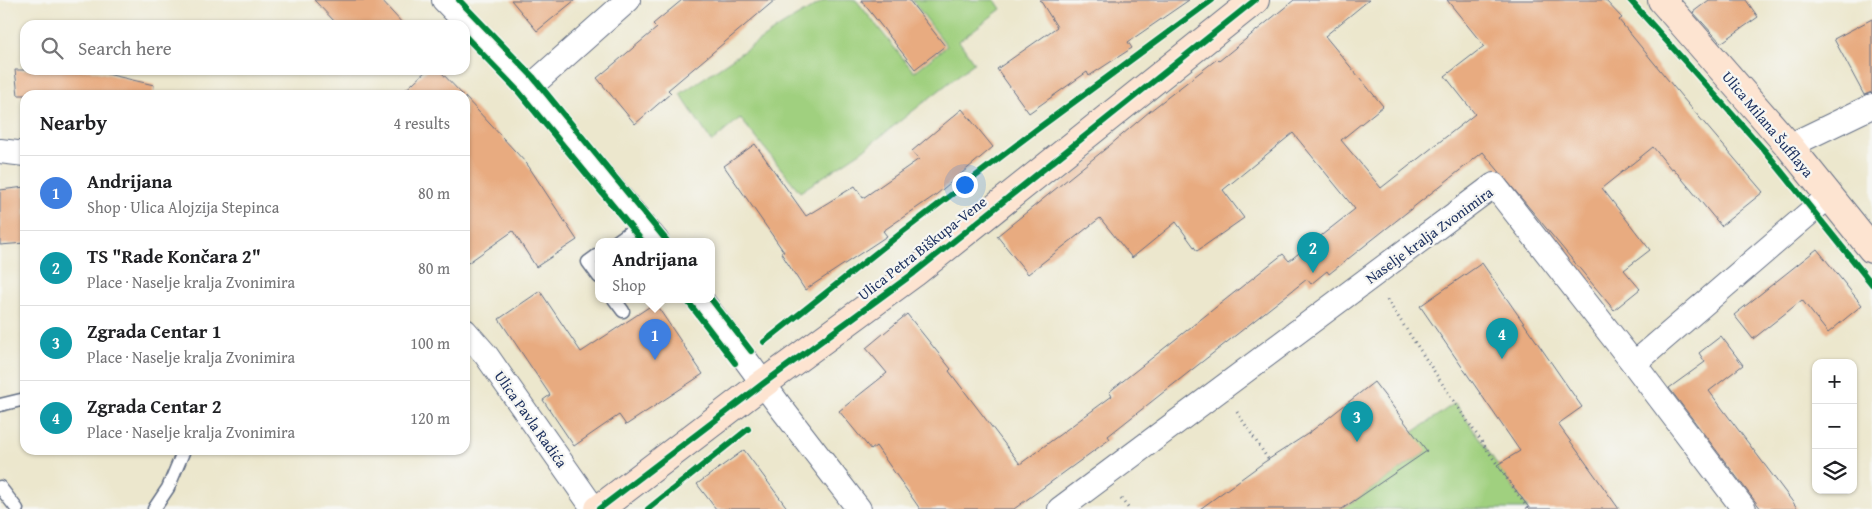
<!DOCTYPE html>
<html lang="en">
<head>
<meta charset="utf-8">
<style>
	:root { --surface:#fff; --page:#f2f2f2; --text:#202124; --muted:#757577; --line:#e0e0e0; --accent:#2563eb }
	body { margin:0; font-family:"Gentium Book Plus",serif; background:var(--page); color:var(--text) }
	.controls { position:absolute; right:15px; bottom:15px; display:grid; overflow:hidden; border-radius:10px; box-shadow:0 1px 4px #0004 }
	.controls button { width:45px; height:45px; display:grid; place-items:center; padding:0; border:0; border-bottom:1px solid var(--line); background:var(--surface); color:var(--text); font:25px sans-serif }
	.you { position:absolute; left:964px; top:184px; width:18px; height:18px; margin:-12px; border:4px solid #fff; border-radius:50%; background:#1a73e8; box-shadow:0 0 0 8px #1a73e833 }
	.badge { display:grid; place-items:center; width:32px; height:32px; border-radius:50%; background:var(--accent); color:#fff; font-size:16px; font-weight:700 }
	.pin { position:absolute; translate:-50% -41px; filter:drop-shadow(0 1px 2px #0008) }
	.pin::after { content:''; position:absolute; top:26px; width:18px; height:15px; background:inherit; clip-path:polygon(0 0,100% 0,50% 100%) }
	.popup { position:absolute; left:595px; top:238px; width:120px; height:65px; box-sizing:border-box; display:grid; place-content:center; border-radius:10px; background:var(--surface); filter:drop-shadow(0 1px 4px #0005); font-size:16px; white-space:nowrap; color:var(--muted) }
	.popup b { font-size:19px; color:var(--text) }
	.popup::after { content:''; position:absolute; left:50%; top:100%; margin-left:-10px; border:10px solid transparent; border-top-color:var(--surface) }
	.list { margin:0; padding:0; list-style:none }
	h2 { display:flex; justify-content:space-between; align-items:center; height:65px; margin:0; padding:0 20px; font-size:21px }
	h2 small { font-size:16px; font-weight:400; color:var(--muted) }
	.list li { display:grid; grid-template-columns:32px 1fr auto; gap:15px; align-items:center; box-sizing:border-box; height:75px; padding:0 20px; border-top:1px solid var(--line) }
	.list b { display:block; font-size:19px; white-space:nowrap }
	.list p { margin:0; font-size:16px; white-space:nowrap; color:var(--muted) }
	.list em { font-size:16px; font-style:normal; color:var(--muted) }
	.icon { flex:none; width:28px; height:28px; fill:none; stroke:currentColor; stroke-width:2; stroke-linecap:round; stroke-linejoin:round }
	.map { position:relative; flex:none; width:1872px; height:509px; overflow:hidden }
	.search { position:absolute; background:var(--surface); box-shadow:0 1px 4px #0004; left:20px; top:20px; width:450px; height:55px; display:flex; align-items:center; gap:12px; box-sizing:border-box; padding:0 18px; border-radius:15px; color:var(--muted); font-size:19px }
	.panel { position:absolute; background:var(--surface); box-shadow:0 1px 4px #0004; left:20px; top:90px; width:450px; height:365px; border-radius:15px }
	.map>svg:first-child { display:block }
	.green { fill:#a0d07f; stroke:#5e806e }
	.building { fill:#e8ab80 }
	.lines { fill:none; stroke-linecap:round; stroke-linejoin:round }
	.lane-casing { stroke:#646f85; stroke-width:15 }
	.street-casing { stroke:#646f85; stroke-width:26 }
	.secondary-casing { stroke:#646f85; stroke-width:30 }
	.path { stroke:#646f85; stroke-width:3; stroke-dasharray:1 4; stroke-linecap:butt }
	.lane { stroke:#fff; stroke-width:12 }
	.street { stroke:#fff; stroke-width:24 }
	.secondary { stroke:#fde4d1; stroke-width:28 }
	.cycleway-casing { stroke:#f6f6f2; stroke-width:9 }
	.cycleway { stroke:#00873e; stroke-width:6 }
	.labels { text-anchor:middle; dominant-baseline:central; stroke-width:4.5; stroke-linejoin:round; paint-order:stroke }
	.street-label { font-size:15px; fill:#1b2f5e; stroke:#f6f6f2 }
</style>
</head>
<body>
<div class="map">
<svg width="1872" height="509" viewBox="0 0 1872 509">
	<rect width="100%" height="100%" fill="#f6f6f2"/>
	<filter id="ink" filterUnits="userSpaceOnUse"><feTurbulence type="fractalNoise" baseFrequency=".02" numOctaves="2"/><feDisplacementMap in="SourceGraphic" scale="10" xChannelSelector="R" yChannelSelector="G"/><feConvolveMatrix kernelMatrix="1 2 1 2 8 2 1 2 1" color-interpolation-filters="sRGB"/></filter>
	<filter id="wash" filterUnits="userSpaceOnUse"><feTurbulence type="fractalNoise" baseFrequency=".0096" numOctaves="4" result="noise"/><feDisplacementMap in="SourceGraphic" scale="20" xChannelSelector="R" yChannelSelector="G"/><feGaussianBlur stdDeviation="1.12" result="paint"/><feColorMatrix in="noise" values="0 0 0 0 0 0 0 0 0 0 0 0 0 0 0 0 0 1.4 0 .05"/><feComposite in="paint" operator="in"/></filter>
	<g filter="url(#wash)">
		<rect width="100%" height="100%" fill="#ece7cd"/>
		<!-- green -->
		<g class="green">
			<polygon points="825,0 856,0 914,72 947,46 912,0 995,0 1001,9 959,41 974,63 862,151 800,192 740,118 712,142 680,94 781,26"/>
			<polygon points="1455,403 1528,509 1342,509 1426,452 1412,433"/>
		</g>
		<g id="blocks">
			<!-- building -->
			<g class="building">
				<polygon points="314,0 381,0 404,25 338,25"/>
				<polygon points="511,0 575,0 537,31"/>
				<polygon points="682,0 775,0 668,90 671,93 635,124 597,78 657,28 653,24"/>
				<polygon points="861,0 909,0 945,46 915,69"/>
				<polygon points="1040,0 1189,0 1128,42 1132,48 1089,76 1087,72 1029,113 997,69 1057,27"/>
				<polygon points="1294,0 1369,0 1325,36 1383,106 1341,140 1381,188 1475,114 1445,76 1484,46 1447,0 1605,0 1622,18 1619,20 1682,97 1763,192 1721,226 1673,168 1671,169 1653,147 1602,188 1650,250 1624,270 1640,289 1614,310 1483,152 1329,274 1327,271 1311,284 1307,279 1108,436 1110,439 1014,509 920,509 876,446 871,450 839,411 887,373 866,348 907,314 951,369 949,371 1020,464 1112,396 1109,392 1283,254 1289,261 1355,209 1293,133 1223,190 1244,218 1197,251 1176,222 1132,258 1100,218 1028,274 997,236 1109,146 1150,111 1217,59 1219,61"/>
				<polygon points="1709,0 1746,0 1758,17 1721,43 1693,12"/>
				<polygon points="1872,19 1872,92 1864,95 1834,39"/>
				<polygon points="15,70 90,70 154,85 153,95 18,95"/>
				<polygon points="427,70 439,70 463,95 400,95"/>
				<polygon points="465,97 527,164 577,240 536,267 513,231 465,265"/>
				<polygon points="962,109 993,147 937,194 883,231 887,236 805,290 781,253 784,252 724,166 755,144 806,216 855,186 863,198 919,159 912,151"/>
				<polygon points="25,187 25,243 0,245 0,190"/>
				<polygon points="1817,249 1862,305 1828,333 1802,300 1753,339 1734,315"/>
				<polygon points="1482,263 1582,407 1558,424 1619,509 1530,509 1497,465 1520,451 1420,306"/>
				<polygon points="540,291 581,352 655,303 703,374 626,425 619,415 574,446 543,400 550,395 499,319"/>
				<polygon points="1721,336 1743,365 1709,391 1798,509 1761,509 1669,388 1705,362 1699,353"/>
				<polygon points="1374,382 1427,451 1342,509 1200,509 1263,463 1309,433"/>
				<polygon points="744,450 788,509 716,509 697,484"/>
			</g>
		</g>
	</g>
	<g filter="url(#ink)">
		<use href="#blocks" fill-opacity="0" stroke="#646f85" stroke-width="1"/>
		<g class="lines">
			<defs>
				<g id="lane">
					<polyline points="617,241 642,223"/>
					<polyline points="599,254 588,262 599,277"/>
					<polyline points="614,299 623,311"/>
					<polyline points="0,405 25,399"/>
					<polyline points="0,487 17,509"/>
					<polyline points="154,509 168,488 184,450"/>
				</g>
				<g id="street">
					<polyline points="444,0 529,88 657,241"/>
					<polyline points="529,88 628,0"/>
					<polyline points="1789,146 1872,106"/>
					<polyline points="0,151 25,154"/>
					<polyline points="701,299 779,405 859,509"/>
					<polyline points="465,331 486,355 594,509"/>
					<polyline points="1634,364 1829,196"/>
					<polyline points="1060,509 1494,185 1634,364 1744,509"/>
				</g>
				<g id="secondary">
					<polyline points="1662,0 1789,146 1872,249"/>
					<polyline points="599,509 764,383 914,273 1255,0"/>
				</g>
			</defs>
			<!-- lane casing -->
			<use href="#lane" class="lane-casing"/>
			<!-- street casing -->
			<use href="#street" class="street-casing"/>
			<!-- secondary casing -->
			<use href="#secondary" class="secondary-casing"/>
			<!-- path -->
			<g class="path">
				<polyline points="1387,300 1455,403 1528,509"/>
				<polyline points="1237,412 1268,459"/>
				<polyline points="1121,499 1129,509"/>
			</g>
			<!-- lane -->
			<use href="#lane" class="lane"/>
			<!-- street -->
			<use href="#street" class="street"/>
			<!-- secondary -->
			<use href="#secondary" class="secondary"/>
			<defs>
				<g id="cycleway">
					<polyline points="459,0 533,77 667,241"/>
					<polyline points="1630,0 1765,151 1872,284"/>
					<polyline points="465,36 518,91 642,241"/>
					<polyline points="686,299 735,363"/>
					<polyline points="711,299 751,351"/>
					<polyline points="764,342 905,230 1036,130 1212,0"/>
					<polyline points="599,509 764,383 914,273 1255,0"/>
					<polyline points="648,509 748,429"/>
				</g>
			</defs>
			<!-- cycleway casing -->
			<use href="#cycleway" class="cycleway-casing"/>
			<!-- cycleway -->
			<use href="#cycleway" class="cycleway"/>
		</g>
	</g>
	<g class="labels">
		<!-- street labels -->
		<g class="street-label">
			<text transform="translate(1768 124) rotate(50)">Ulica Milana Šufflaya</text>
			<text transform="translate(1429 235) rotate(-36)">Naselje kralja Zvonimira</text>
			<text transform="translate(922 248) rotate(-38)">Ulica Petra Biškupa-Vene</text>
			<text transform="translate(531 419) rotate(55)">Ulica Pavla Radića</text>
		</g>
	</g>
</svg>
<div class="controls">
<button>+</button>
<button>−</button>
<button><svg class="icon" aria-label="layers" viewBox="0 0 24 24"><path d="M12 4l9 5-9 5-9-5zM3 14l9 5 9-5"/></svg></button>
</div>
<div class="you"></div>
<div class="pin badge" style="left:655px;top:360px;background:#3f7fe0">1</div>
<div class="popup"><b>Andrijana</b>Shop</div>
<div class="pin badge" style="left:1313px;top:273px;background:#0f9aa8">2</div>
<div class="pin badge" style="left:1357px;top:442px;background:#0f9aa8">3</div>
<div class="pin badge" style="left:1502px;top:359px;background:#0f9aa8">4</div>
<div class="search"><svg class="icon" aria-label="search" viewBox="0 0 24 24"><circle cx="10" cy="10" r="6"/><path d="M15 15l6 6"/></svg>Search here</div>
<section class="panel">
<h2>Nearby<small>4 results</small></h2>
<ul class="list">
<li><span class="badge" style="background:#3f7fe0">1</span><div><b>Andrijana</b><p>Shop · Ulica Alojzija Stepinca</p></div><em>80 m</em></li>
<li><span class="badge" style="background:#0f9aa8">2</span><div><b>TS &quot;Rade Končara 2&quot;</b><p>Place · Naselje kralja Zvonimira</p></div><em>80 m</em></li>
<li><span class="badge" style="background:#0f9aa8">3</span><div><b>Zgrada Centar 1</b><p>Place · Naselje kralja Zvonimira</p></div><em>100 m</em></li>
<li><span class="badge" style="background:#0f9aa8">4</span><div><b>Zgrada Centar 2</b><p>Place · Naselje kralja Zvonimira</p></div><em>120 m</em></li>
</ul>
</section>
</div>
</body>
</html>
